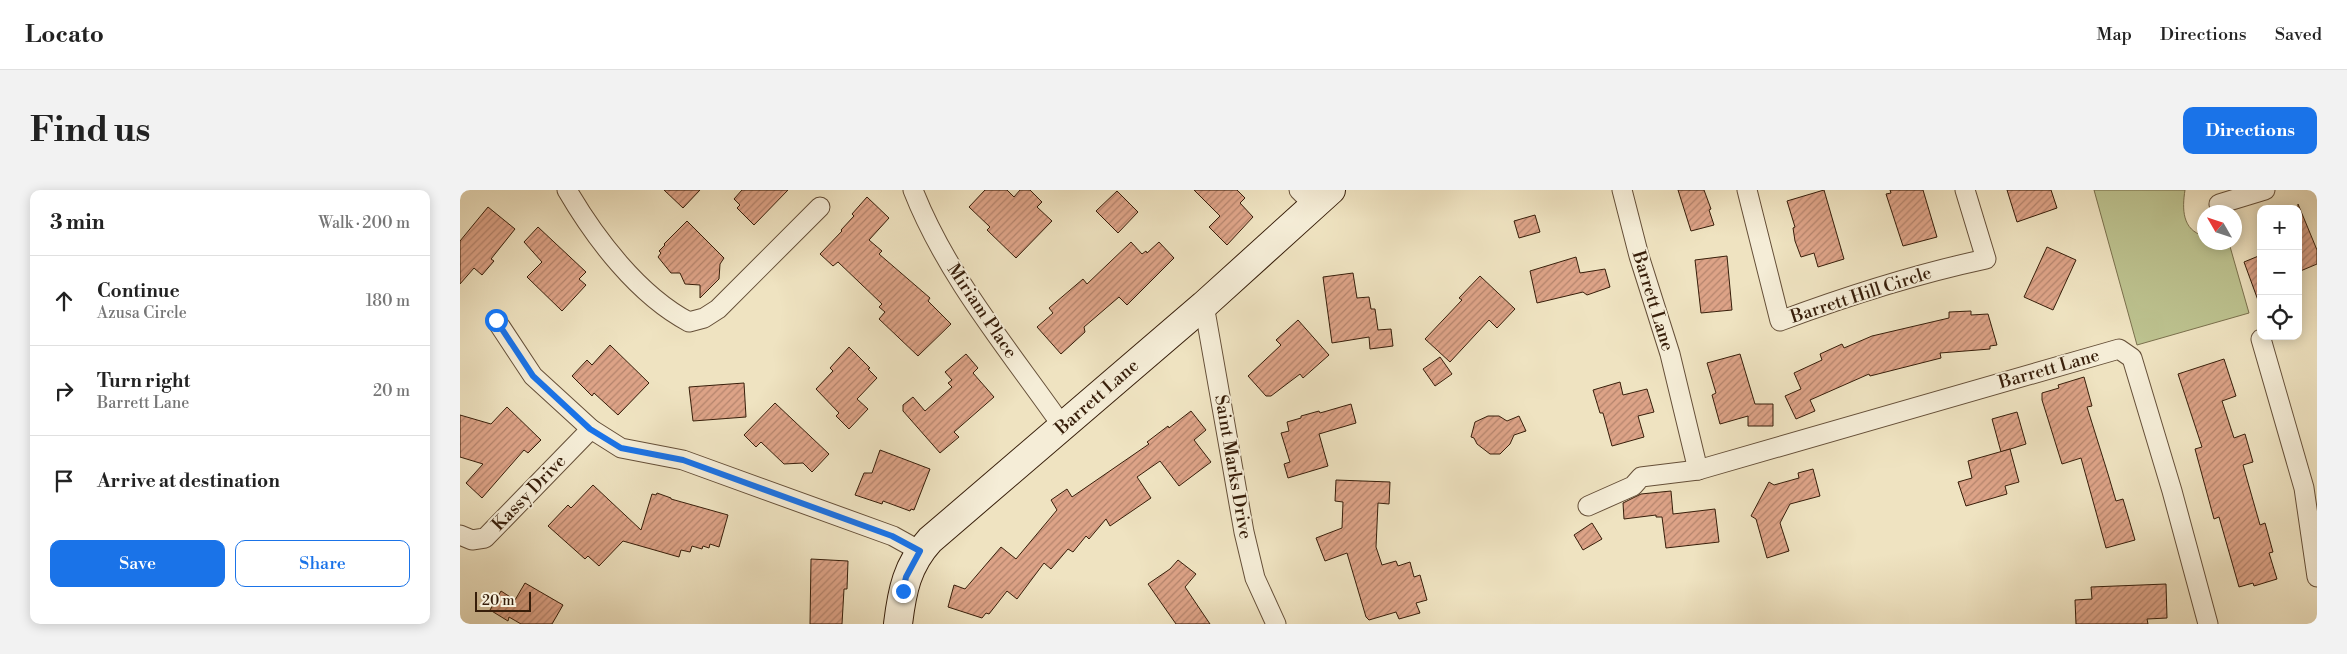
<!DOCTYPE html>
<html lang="en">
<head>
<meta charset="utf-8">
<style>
	:root { --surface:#fff; --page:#f2f2f2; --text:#222; --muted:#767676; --line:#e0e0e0; --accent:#1a73e8 }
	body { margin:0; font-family:"Libre Bodoni",serif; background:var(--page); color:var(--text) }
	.controls { position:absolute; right:15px; top:15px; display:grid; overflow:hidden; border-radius:10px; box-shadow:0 2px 12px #0003 }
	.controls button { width:45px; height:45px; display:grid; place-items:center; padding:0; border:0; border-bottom:1px solid var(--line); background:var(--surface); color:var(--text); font:25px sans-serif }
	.compass { position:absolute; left:1737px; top:15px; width:45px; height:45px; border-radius:50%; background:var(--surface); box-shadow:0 2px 12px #0003; rotate:309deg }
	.scale { position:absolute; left:15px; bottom:12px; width:56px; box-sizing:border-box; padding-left:5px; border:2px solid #371e0a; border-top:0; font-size:14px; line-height:18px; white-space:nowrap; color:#371e0a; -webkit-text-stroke:4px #f5edd7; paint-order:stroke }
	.stop { position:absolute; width:15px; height:15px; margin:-11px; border:4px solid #1a73e8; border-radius:50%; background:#fff }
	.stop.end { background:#1a73e8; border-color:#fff; box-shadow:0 1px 5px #0008 }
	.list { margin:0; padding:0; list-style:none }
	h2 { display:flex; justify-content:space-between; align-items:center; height:65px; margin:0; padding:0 20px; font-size:21px }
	h2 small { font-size:16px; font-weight:400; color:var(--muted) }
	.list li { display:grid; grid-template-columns:32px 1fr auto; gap:15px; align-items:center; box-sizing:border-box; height:90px; padding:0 20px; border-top:1px solid var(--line) }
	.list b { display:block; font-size:19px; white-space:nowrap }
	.list p { margin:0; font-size:16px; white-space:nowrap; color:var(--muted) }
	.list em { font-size:16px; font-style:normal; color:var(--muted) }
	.actions { display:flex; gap:10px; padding:15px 20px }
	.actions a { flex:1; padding:11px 0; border:1px solid var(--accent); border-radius:10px; text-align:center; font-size:18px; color:var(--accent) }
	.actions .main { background:var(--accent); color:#fff }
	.icon { flex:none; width:28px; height:28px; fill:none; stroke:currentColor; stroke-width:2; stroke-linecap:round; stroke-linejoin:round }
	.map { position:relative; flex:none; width:1857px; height:434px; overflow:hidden; border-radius:10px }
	header { display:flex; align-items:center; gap:30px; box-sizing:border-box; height:70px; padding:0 25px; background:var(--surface); border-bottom:1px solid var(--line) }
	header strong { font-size:24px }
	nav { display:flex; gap:28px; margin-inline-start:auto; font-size:18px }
	.intro { display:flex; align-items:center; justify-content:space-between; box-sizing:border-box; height:120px; padding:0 30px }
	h1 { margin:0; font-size:35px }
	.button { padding:12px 22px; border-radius:10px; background:var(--accent); color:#fff; font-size:18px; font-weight:700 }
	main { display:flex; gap:30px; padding:0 30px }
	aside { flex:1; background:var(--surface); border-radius:10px; box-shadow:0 2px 12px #0003 }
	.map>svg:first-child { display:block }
	.green { fill:#bdc390; stroke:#7a704d }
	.building { fill:url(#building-hatch); stroke:#371e0a }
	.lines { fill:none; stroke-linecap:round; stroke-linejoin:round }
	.street-casing { stroke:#654f38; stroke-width:21 }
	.secondary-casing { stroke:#371e0a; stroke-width:30 }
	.street { stroke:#f5edd7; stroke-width:19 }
	.secondary { stroke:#f5edd7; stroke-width:28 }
	.route { stroke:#1a73e8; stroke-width:6 }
	.labels { text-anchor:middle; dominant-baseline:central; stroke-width:4; stroke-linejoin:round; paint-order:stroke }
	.street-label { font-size:18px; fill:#371e0a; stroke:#f5edd7 }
</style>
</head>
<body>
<header>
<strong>Locato</strong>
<nav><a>Map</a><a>Directions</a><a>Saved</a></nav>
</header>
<div class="intro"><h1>Find us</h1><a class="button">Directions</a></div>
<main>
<aside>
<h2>3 min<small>Walk · 200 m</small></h2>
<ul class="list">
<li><svg class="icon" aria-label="ahead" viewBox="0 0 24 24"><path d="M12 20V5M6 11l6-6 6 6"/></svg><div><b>Continue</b><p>Azusa Circle</p></div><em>180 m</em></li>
<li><svg class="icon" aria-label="right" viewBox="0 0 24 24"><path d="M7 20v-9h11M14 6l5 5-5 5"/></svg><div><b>Turn right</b><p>Barrett Lane</p></div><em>20 m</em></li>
<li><svg class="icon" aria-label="arrive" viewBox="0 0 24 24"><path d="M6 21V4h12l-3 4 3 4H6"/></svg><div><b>Arrive at destination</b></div></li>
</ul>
<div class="actions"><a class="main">Save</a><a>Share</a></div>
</aside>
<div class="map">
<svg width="1857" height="434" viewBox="0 0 1857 434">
	<defs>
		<pattern id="building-hatch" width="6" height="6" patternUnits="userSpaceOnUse" patternTransform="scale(1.25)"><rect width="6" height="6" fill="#dda387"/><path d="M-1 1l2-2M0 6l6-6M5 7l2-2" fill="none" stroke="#b4846d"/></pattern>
	</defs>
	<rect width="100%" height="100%" fill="#efe3c1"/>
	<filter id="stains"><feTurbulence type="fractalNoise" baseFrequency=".004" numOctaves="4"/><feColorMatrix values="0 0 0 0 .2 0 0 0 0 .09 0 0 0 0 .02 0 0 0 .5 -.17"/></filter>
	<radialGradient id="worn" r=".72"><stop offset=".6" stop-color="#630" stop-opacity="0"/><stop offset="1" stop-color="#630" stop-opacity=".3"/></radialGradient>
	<!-- green -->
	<path class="green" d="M1634,0H1725C1722,19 1722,40 1744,46V52L1769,53L1789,123L1677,155Z"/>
	<!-- building -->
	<g class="building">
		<polygon points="204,0 240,0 223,18"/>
		<polygon points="282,0 328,0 294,35 277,18 280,15 274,9"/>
		<polygon points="525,0 547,0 554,7 560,0 570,0 582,12 577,17 592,31 556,68 527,40 530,37 509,17"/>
		<polygon points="734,0 777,0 785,8 780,13 793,27 767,55 749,37 760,26"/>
		<polygon points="1218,0 1244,0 1251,19 1249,20 1254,35 1231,41"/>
		<polygon points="1364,0 1384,69 1358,77 1354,63 1341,67 1335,51 1333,38 1335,37 1327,11"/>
		<polygon points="1430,0 1463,0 1477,47 1443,56 1426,4 1431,3"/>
		<polygon points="1547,0 1591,0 1597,18 1557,32"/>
		<polygon points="657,1 678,22 658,43 636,21"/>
		<polygon points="407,7 429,28 409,50 422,61 419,64 470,108 468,111 491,134 458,166 419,129 425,122 419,117 422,114 378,72 373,76 360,64 382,41 381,40 394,26 392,24"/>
		<polygon points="1838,14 1857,60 1857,74 1838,82"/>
		<polygon points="28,17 55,39 31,69 34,71 22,85 14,78 0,94 0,51"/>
		<polygon points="1075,25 1080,42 1059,48 1054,31"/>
		<polygon points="227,31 264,68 260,74 259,89 240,108 240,95 225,94 220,83 211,83 198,67 201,63 199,61 205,55 204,54"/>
		<polygon points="78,37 126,82 119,89 126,95 102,121 67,87 82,72 64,52"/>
		<polygon points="671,52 682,64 686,61 687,63 699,52 714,68 667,115 659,107 624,137 625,142 601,164 577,137 593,123 589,118 623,89 627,94"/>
		<polygon points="1587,57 1616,70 1593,120 1564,107"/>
		<polygon points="1801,65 1801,113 1799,113 1784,72"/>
		<polygon points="1267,66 1272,120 1241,123 1235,70"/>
		<polygon points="1116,67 1120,83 1145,79 1150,97 1127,105 1123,102 1077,113 1070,81"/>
		<polygon points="893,83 897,108 909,107 911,119 915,119 918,140 931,139 933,156 910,159 909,147 872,153 863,87"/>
		<polygon points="1020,86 1055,119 1037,138 1029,130 990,172 965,149 1002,110 999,108"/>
		<polygon points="1511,121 1511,125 1528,124 1537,155 1530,156 1530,159 1480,163 1481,168 1410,186 1409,184 1350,210 1355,221 1336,229 1325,206 1341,199 1334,183 1362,170 1360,164 1382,154 1384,158 1412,146 1489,128 1489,122"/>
		<polygon points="838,130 869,165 843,188 840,184 811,206 806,206 788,186 821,155 816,150"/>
		<polygon points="150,155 189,193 158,225 134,203 132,206 112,186 127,170 132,175"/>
		<polygon points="389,157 410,178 408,179 417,188 397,209 408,219 389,239 376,226 379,223 356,199 373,181 370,178"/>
		<polygon points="506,164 518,178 513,183 534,207 494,242 499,247 480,263 443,221 443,215 453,207 465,221 492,197 488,193 492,190 485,182"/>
		<polygon points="1280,164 1295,214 1313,214 1313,236 1288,236 1288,226 1260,234 1252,205 1256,203 1247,173"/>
		<polygon points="980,167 992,184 975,196 963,179"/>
		<polygon points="1764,169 1776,206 1762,211 1774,248 1785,244 1793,272 1783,275 1800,335 1805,333 1813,362 1809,363 1817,389 1794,396 1793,393 1779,397 1759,327 1754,329 1735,259 1742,257 1718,184"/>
		<polygon points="1624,187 1632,216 1627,217 1648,284 1656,311 1663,309 1675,350 1646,358 1621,268 1602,274 1582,210 1582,203 1599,198 1598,195"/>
		<polygon points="1160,192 1163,205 1187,199 1194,222 1178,226 1184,247 1152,256 1143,223 1140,223 1133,200"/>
		<polygon points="284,193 286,227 233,231 229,197"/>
		<polygon points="315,213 369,264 352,282 343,273 324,274 301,252 296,257 284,245"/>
		<polygon points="891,214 896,233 859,244 868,276 828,288 824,274 830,272 821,243 829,241 827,232 841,228 841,226 859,221 860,223"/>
		<polygon points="47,217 81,250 68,263 64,260 22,308 6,293 23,274 0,267 0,225 31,234"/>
		<polygon points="731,221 746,240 734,250 751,272 719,296 700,271 677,287 691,308 650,336 646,329 629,349 626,346 613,362 608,359 591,379 584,373 557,409 547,401 529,424 526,423 522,428 488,417 494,395 505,399 541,357 556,369 597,320 591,310 607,299 612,307 689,254 687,252 708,236 709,238"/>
		<polygon points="1557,222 1566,254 1541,262 1532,229"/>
		<polygon points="1028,226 1039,226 1047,231 1059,226 1066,241 1054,245 1050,254 1040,264 1030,264 1017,254 1014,248 1011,247 1015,232"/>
		<polygon points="1550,259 1559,292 1545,296 1547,304 1506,316 1498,292 1512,288 1508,271"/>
		<polygon points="420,260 470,279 454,320 451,319 450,321 423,311 422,314 395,305 404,283 412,283"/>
		<polygon points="1353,279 1360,306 1330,314 1320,333 1329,361 1307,368 1296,329 1291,326 1309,292 1314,295 1339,288 1338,283"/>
		<polygon points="876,290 930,292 929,314 918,313 916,357 922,375 936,371 938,376 950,372 954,387 960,385 967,410 956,413 960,423 939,429 936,422 909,430 906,427 887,363 865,371 856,348 882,338 883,312 875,311"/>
		<polygon points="133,295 181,340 192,304 196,305 197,303 211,308 211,309 268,325 259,357 250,354 249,358 243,356 242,359 232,356 230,362 221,360 219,367 163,351 139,376 128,366 125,369 88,336 108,315 111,318"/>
		<polygon points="1211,301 1213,324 1255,319 1259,352 1206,358 1202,327 1196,327 1196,325 1164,329 1163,313 1181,304"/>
		<polygon points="1132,333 1142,349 1123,360 1114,345"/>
		<polygon points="351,369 388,371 387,399 384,399 382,434 350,434"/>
		<polygon points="718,370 736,384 725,397 750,434 716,434 688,394 710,379"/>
		<polygon points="65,393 103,415 92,434 61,434 49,427 48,431 30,420 41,401 55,410"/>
		<polygon points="1706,394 1707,428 1687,429 1688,434 1616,434 1615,410 1632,409 1631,397"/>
	</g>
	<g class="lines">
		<defs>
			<g id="street">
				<path d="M107,0C135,48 178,105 229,132L244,128L258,119L360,17"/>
				<path d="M453,0C487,87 550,161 603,237"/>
				<polyline points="839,0 855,16"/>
				<polyline points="1162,0 1179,66 1210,164 1238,280"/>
				<path d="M1287,0L1320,131C1387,106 1456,84 1526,69L1505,0"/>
				<polyline points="1759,14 1805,0"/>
				<polyline points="744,115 784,342 795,388 816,434"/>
				<polyline points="36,130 73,186 131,239 161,258 223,270 433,346 460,361"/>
				<polyline points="1801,149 1844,298 1857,387"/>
				<polyline points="1128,316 1173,296 1181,287 1238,280 1659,159 1672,168 1712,301 1748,434"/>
				<polyline points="0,345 12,350 25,348 131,239"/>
			</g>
			<path id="secondary" d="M438,434C442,401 447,375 470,350L744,115L871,0"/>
		</defs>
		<!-- street casing -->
		<use href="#street" class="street-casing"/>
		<!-- secondary casing -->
		<use href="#secondary" class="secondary-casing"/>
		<!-- street -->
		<use href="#street" class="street"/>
		<!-- secondary -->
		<use href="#secondary" class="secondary"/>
	</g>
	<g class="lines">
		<!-- route -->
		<polyline class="route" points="36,130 73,186 130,239 161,258 223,270 432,346 460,361 446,387 443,401"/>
	</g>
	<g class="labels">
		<!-- street labels -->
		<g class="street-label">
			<text transform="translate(1401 105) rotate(-18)">Barrett Hill Circle</text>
			<text transform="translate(1193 111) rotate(73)">Barrett Lane</text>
			<text transform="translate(522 121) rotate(56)">Miriam Place</text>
			<text transform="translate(1589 179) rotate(-16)">Barrett Lane</text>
			<text transform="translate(637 207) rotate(-41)">Barrett Lane</text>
			<text transform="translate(773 277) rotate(80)">Saint Marks Drive</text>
			<text transform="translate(69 303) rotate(-46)">Kassy Drive</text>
		</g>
	</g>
	<rect width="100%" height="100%" filter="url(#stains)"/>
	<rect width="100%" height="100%" fill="url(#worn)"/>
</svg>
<div class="controls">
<button>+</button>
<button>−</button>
<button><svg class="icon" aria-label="locate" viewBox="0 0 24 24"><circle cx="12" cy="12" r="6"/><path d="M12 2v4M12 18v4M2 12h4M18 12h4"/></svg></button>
</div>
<svg class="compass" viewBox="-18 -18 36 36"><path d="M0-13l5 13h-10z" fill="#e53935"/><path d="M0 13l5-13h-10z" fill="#767676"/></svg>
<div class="scale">20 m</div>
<div class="stop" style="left:36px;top:130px"></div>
<div class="stop end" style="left:443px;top:401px"></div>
</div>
</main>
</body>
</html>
